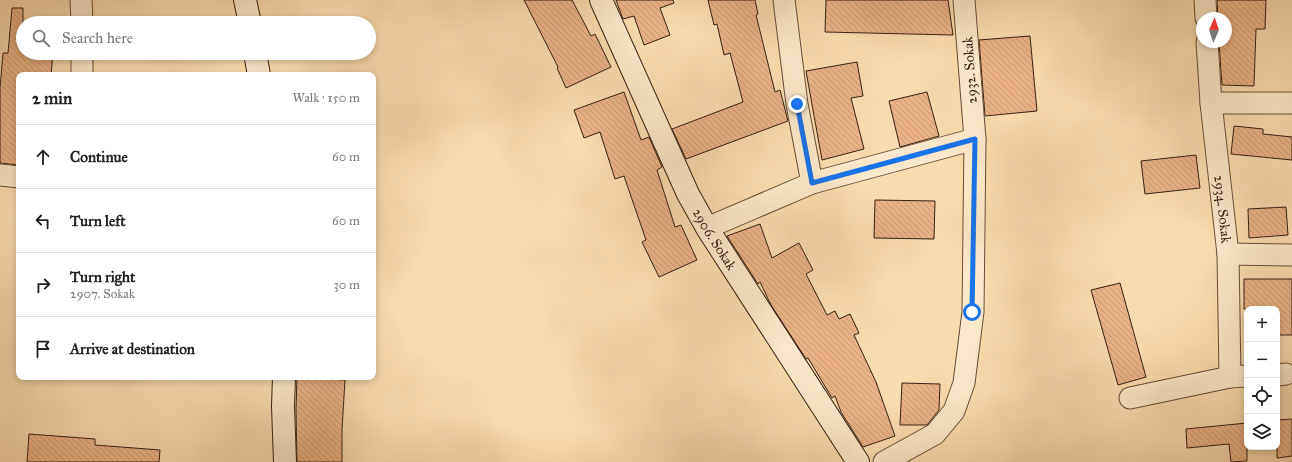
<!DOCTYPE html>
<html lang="en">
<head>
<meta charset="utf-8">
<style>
	:root { --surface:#fff; --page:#f6f6f6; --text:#222; --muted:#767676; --line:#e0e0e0 }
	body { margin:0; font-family:"IM FELL Great Primer",serif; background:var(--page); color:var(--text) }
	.controls { position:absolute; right:12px; bottom:12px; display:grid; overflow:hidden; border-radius:8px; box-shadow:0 2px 6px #0003 }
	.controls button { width:36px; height:36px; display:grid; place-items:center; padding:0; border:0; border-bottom:1px solid var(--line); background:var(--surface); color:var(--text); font:20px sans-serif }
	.compass { position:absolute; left:1196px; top:12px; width:36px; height:36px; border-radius:50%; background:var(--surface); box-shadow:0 2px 6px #0003; rotate:3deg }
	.stop { position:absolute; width:12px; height:12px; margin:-9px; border:3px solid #1a73e8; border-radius:50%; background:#fff }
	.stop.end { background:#1a73e8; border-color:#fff; box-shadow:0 1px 4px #0008 }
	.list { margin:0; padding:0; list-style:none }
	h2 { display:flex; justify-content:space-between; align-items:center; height:52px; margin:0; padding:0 16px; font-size:17px }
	h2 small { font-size:13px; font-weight:400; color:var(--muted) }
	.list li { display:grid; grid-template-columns:26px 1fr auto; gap:12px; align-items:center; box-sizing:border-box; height:64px; padding:0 16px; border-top:1px solid var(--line) }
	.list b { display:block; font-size:15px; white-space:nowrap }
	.list p { margin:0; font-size:13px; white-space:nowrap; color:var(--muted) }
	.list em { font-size:13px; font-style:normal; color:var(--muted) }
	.icon { flex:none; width:22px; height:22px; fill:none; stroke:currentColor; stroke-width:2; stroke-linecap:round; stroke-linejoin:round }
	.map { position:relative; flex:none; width:1292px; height:462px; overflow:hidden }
	.search { position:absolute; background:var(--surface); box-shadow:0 2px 6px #0003; left:16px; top:16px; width:360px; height:44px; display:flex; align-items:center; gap:10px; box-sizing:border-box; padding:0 14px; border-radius:22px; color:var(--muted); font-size:15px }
	.panel { position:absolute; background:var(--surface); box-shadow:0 2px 6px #0003; left:16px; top:72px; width:360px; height:308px; border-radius:8px }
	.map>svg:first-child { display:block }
	.building { fill:url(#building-back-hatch); stroke:#361f12 }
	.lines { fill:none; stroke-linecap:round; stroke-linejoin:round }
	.street-casing { stroke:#674e39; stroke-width:23 }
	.secondary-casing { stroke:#361f12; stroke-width:24 }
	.street { stroke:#fbe8ca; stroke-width:21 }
	.secondary { stroke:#fbe8ca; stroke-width:22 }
	.route { stroke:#1a73e8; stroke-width:5 }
	.labels { text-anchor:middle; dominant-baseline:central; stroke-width:4; stroke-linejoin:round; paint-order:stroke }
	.street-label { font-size:14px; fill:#361f12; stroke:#fbe8ca }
</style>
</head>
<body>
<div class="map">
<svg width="1292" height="462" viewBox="0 0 1292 462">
	<defs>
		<pattern id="building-back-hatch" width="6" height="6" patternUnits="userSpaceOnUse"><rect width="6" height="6" fill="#ebb385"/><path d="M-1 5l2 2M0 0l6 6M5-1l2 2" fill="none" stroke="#ca9a72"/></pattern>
	</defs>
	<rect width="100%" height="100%" fill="#f9dcad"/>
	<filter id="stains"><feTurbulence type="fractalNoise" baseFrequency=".005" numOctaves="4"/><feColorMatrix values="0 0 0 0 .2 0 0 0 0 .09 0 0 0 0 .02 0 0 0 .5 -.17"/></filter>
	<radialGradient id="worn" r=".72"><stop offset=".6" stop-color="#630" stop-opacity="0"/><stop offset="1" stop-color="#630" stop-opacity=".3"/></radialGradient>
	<!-- building -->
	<g class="building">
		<polygon points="524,0 572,0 591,36 595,34 611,67 566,88 557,68 558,67"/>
		<polygon points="616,0 673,0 674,3 660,8 670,35 644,45 634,16 623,19"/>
		<polygon points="708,0 755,0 758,14 756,15 775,92 780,90 788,121 686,159 672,129 743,102 730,53 724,55 717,24 714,25"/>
		<polygon points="826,0 948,0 953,35 825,32"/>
		<polygon points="1217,0 1266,0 1265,29 1256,29 1254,86 1222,85 1219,42 1226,42 1226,18 1218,18"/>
		<polygon points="12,8 23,8 23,53 53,53 51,75 19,75 19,165 0,163 0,88 3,53 8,53"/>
		<polygon points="1030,36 1037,111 985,116 979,40"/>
		<polygon points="857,62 863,96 851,98 864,149 822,160 806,71"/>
		<polygon points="624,92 641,140 649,137 662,167 657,170 675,227 681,225 697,260 659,277 642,242 646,240 624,176 615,179 600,132 584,138 574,110"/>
		<polygon points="927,92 939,136 900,147 889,101"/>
		<polygon points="1234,126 1263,129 1263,134 1292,137 1292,160 1231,154"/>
		<polygon points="1196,155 1200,188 1145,194 1141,161"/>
		<polygon points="875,200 935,201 934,239 874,238"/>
		<polygon points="1286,207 1288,235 1249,238 1248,209"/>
		<polygon points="760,224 772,258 799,243 813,270 806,274 827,315 835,311 839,319 850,314 859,333 854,335 876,382 895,436 863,447 841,412 835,396 832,398 808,358 806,359 771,305 760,282 758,284 727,236"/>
		<polygon points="1244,279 1292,279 1292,335 1277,335 1277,309 1244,309"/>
		<polygon points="1120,283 1146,377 1118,385 1091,290"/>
		<polygon points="297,377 345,380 342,430 342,462 297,462 296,409"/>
		<polygon points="902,383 940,384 939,410 927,425 900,425"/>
		<polygon points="1292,419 1292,456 1277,458 1277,420"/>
		<polygon points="1247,423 1247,461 1231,462 1229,444 1187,448 1186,429"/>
		<polygon points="29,434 95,439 95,445 160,450 159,462 27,462"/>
	</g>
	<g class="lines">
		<defs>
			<g id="street">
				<polyline points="81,0 82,23"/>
				<polyline points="784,0 797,104 812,183"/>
				<polyline points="1205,0 1206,18"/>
				<path id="s1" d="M1207,42L1211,103L1228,254L1230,377"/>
				<polyline points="82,53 82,75"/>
				<polyline points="1211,103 1292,103"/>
				<polyline points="0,175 19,177"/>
				<polyline points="707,228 812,183 975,139"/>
				<polyline points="1228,254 1292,255"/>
				<polyline points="1277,375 1286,374"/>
				<polyline points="1130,398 1230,377 1247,376"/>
				<polyline points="884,462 935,434 954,411 964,383 973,312 975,139 964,0"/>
			</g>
			<g id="secondary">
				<polyline points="245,0 250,23"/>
				<path id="s2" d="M601,0L688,194L707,228L858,462"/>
				<polyline points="255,53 259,75"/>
				<polyline points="284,377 283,406 285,462"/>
			</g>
		</defs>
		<!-- street casing -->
		<use href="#street" class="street-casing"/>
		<!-- secondary casing -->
		<use href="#secondary" class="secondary-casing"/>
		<!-- street -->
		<use href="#street" class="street"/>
		<!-- secondary -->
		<use href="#secondary" class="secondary"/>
	</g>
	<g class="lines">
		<!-- route -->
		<polyline class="route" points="797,104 812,183 975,139 972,312"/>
	</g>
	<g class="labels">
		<!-- street labels -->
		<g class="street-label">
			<text transform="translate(970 70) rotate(-94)">2932. Sokak</text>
			<text stroke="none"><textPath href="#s1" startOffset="168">2934. Sokak</textPath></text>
			<text stroke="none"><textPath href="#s2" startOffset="265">2906. Sokak</textPath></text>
		</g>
	</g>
	<rect width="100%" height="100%" filter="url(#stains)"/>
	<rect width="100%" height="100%" fill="url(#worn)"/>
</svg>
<div class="controls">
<button>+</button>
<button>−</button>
<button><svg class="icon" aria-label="locate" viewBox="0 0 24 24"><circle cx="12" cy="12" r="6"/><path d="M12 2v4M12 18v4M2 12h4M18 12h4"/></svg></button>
<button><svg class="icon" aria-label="layers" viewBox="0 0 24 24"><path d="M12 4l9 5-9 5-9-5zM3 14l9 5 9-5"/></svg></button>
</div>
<svg class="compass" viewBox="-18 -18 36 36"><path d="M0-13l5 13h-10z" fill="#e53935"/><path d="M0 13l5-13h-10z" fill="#767676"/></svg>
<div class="stop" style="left:972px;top:312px"></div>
<div class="stop end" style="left:797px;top:104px"></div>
<div class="search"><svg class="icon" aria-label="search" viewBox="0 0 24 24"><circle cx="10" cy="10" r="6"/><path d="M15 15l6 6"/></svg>Search here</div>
<section class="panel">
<h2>2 min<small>Walk · 150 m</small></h2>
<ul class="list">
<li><svg class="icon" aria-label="ahead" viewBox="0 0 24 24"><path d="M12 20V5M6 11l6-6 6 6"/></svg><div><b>Continue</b></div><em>60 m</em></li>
<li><svg class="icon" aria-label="left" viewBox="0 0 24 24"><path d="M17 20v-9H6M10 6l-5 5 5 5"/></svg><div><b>Turn left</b></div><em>60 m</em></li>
<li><svg class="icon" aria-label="right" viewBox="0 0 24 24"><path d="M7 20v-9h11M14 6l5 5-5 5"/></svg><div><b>Turn right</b><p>2907. Sokak</p></div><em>30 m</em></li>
<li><svg class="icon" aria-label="arrive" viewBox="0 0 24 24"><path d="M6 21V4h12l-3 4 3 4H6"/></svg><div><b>Arrive at destination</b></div></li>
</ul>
</section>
</div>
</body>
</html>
